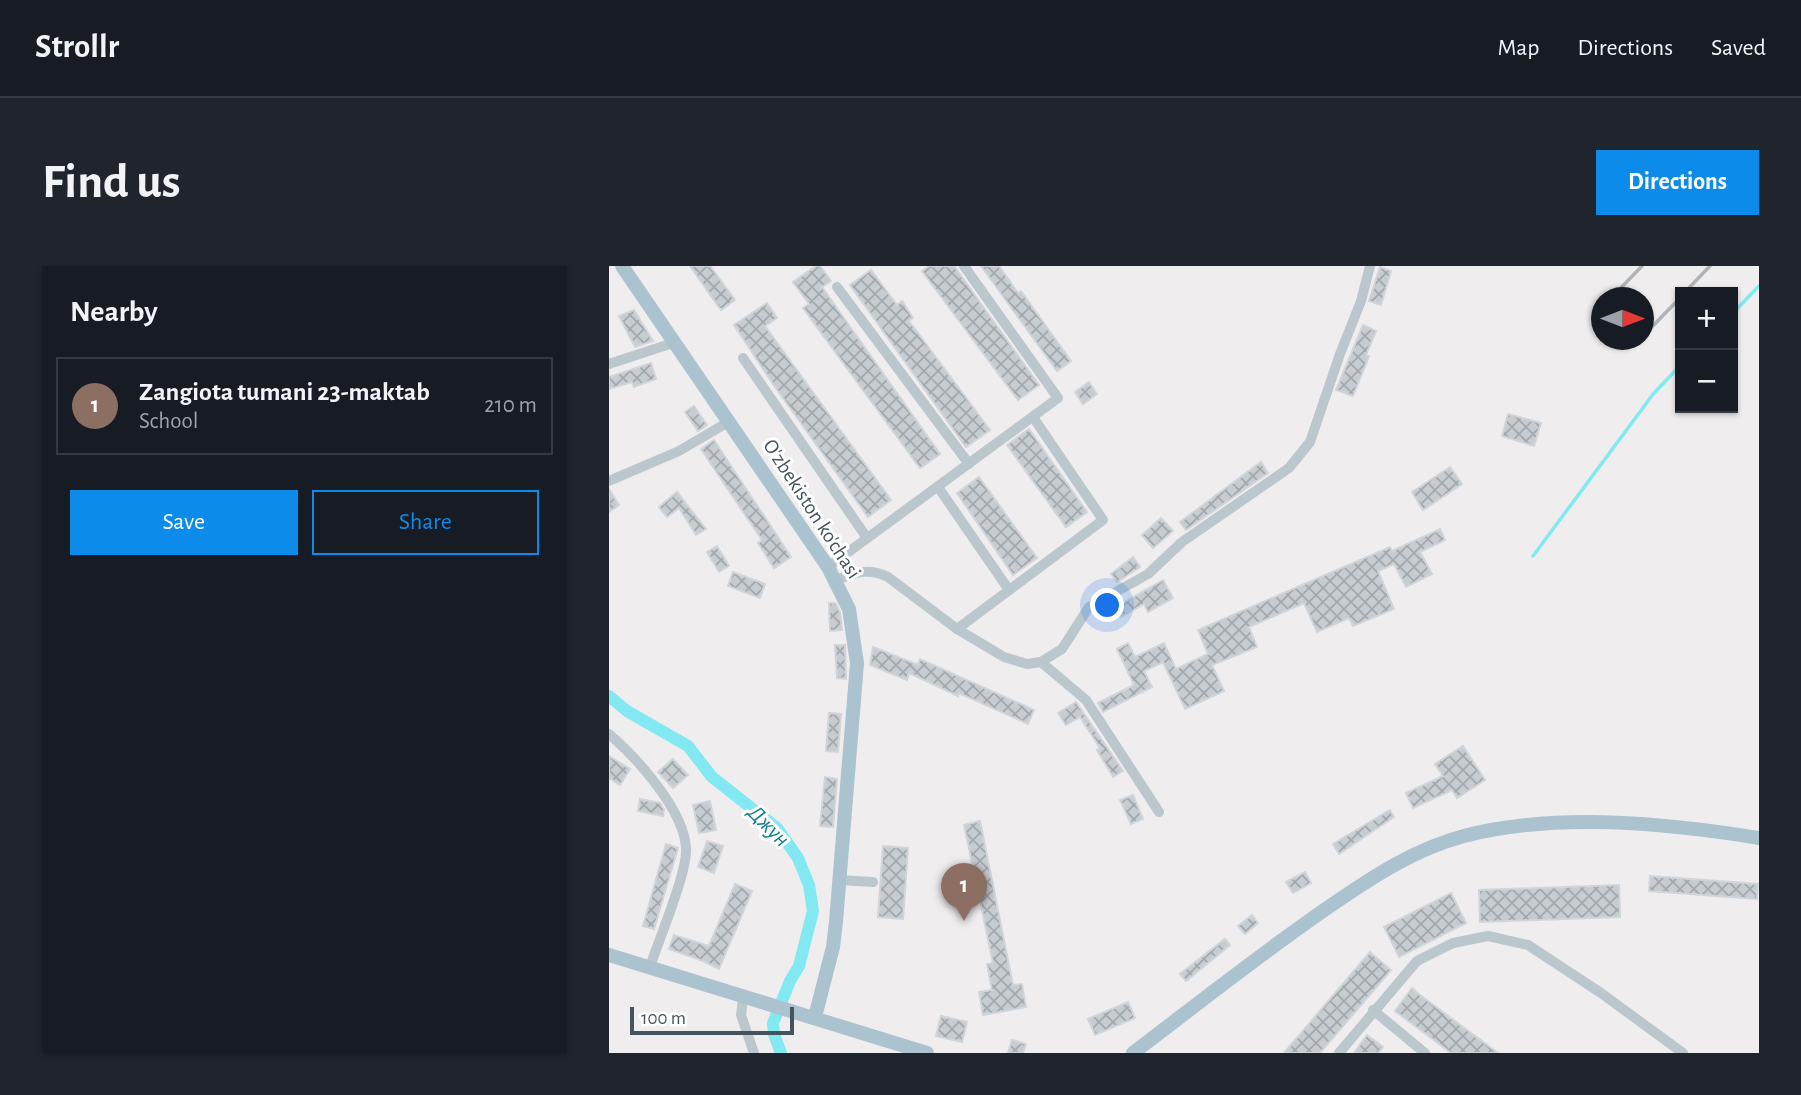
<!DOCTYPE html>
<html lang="en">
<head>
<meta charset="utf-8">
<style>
	:root { --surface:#171b24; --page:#20242c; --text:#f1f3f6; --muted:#9ea1a6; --line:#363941; --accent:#0d8beb }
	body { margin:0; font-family:"Alegreya Sans",sans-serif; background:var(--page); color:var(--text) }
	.controls { position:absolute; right:21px; top:21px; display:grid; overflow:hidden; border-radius:0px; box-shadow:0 2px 5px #0004 }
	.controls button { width:63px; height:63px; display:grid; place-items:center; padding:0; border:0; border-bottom:2px solid var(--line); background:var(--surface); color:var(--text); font:35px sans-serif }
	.compass { position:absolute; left:982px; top:21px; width:63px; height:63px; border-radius:50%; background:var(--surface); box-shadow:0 2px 5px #0004; rotate:90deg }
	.scale { position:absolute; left:21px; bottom:18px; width:164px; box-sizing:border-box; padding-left:7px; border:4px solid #44545c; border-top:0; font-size:19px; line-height:24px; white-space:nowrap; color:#44545c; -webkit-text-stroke:5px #fff; paint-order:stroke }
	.you { position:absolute; left:499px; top:340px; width:24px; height:24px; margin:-18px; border:5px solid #fff; border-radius:50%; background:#1a73e8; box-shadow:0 0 0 10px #1a73e833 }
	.badge { display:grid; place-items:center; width:46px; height:46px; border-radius:50%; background:var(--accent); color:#fff; font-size:23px; font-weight:700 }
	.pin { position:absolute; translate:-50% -58px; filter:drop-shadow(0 2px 4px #0008) }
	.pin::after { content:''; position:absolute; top:37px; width:24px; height:21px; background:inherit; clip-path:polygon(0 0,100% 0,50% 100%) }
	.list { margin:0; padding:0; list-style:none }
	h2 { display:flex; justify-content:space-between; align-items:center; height:91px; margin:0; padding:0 28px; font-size:30px }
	h2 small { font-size:23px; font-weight:400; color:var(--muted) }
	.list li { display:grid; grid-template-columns:46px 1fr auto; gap:21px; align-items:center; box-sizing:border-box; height:98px; margin:0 14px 14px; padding:0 14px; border:2px solid var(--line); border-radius:0px }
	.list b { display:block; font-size:26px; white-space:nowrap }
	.list p { margin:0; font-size:23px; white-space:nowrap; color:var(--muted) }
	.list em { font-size:23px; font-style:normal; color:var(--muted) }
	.actions { display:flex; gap:14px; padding:21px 28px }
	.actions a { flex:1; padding:16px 0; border:2px solid var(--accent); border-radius:0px; text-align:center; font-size:24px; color:var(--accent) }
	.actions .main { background:var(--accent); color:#fff }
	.map { position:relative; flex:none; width:1150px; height:787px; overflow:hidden; border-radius:0px }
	header { display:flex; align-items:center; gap:42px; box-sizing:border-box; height:98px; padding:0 35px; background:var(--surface); border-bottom:2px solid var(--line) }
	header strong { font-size:33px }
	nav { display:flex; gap:38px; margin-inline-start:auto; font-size:24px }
	.intro { display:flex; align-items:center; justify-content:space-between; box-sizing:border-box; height:168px; padding:0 42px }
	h1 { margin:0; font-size:49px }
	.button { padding:18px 32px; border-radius:0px; background:var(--accent); color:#fff; font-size:24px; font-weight:700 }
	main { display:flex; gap:42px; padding:0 42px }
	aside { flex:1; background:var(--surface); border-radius:0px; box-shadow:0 2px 5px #0004 }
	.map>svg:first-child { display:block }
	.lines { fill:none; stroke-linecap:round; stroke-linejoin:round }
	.stream { stroke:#82e9f2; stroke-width:3.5 }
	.canal { stroke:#82e9f2; stroke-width:12 }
	.building { fill:url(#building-cross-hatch); stroke:#d1d5da; stroke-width:2 }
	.minor { stroke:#bac8ce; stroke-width:10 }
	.major { stroke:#abc2cf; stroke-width:14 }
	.rail { stroke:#afb4b9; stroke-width:3.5 }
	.labels { text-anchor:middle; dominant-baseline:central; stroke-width:6; stroke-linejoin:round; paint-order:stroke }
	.street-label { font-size:21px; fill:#44545c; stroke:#fff }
	.water-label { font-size:23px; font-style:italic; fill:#067e89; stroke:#fff }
</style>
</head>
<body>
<header>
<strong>Strollr</strong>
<nav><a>Map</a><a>Directions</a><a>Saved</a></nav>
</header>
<div class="intro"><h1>Find us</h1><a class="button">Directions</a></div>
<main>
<aside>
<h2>Nearby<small></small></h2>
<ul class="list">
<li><span class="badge" style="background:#8d6e63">1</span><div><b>Zangiota tumani 23-maktab</b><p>School</p></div><em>210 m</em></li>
</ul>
<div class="actions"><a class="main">Save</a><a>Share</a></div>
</aside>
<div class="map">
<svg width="1150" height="787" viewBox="0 0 1150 787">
	<defs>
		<pattern id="building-cross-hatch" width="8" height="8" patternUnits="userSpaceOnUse" patternTransform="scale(1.75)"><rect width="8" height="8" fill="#c7ccd1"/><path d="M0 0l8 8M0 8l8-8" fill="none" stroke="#a3a8ad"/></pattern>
	</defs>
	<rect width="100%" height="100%" fill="#f0edee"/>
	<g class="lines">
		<!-- stream -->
		<g class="stream">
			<polyline points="1124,47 1150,20"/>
			<polyline points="924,290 1045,127 1071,100"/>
		</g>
		<!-- canal -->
		<polyline class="canal" points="0,430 18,445 79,480 103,511 168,562 189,592 200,619 204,645 190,700 181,715 164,757 165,768 172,787"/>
	</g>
	<!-- building -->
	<g class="building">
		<polygon points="81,0 101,0 126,34 112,44"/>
		<polygon points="207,0 211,0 222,15 213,21 331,188 311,202 194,42 200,38 184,16"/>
		<polygon points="320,0 345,0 430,119 409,134 313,5"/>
		<polygon points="372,0 390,0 409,27 412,25 462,95 448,105"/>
		<polygon points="771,1 782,5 772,39 760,35"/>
		<polygon points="262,4 288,39 293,35 304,52 300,55 381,164 357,181 241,19"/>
		<polygon points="158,37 168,52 156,60 282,234 259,251 166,121 125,59"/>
		<polygon points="25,44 44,75 26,81 10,50"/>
		<polygon points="754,59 767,65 757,89 760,90 744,130 727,124"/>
		<polygon points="42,97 47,113 25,121 23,116 0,123 0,111"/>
		<polygon points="480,116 488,128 474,138 466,126"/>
		<polygon points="85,140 98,159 89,165 76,146"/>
		<polygon points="899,148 932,157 925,180 893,170"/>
		<polygon points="420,163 478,246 457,261 398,179"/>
		<polygon points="105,174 182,291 165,302 149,277 153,274 92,183"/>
		<polygon points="652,196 659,207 577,264 571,256"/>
		<polygon points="841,201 853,218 814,244 803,226"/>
		<polygon points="370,211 428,292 404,309 348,227"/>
		<polygon points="0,223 10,239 0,246"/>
		<polygon points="68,226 97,263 87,269 70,242 58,251 50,241"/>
		<polygon points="552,252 564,265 544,282 533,269"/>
		<polygon points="831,263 836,274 811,286 823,308 797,321 785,298 769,305 785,343 744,360 740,352 708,366 695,337 640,361 648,381 603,399 615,425 576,443 554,396 535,405 543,421 494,446 489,437 525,419 508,383 519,377 526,391 555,377 567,403 599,388 589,364 781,281 783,285"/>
		<polygon points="108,280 120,300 110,306 98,286"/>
		<polygon points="524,291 531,301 508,316 502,308"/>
		<polygon points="124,306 156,318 151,332 119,320"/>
		<polygon points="554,314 564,332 539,346 535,338 512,351 507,341"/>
		<polygon points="220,337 226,337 231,346 233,364 221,365"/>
		<polygon points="226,379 236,379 237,413 228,412"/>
		<polygon points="264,381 309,399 311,393 425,444 419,458 350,427 349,430 300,407 298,414 261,399"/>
		<polygon points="467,436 514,505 504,511 488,484 491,482 471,451 457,459 449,447"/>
		<polygon points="220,447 232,448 229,486 217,485"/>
		<polygon points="854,480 876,514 848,532 843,524 804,542 797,527 834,510 826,498"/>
		<polygon points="0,490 21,503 11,519 0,512"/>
		<polygon points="64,493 79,509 64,522 49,506"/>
		<polygon points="216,511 228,513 224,561 211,560"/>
		<polygon points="524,529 534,553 522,558 511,534"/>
		<polygon points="31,533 51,537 55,544 54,550 29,545"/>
		<polygon points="101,535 107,564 90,567 84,539"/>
		<polygon points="781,544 785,551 730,588 724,578"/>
		<polygon points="371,555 404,719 413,718 417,741 374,749 370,726 383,724 378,698 384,697 355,559"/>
		<polygon points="98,575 114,580 105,607 89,601"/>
		<polygon points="57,578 69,582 45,663 34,660"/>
		<polygon points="274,580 299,582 294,653 269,651"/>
		<polygon points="696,606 702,617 684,627 677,616"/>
		<polygon points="1041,610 1149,618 1148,633 1040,625"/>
		<polygon points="126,618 143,625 110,703 94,695 60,683 65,669 100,680"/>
		<polygon points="1010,619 1011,651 871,656 870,624"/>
		<polygon points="842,627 857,657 790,691 775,661"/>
		<polygon points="643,649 649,657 636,668 629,660"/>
		<polygon points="616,673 621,679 577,715 571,708"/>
		<polygon points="761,686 782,704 711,787 675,787"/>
		<polygon points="803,722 807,726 889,787 842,787 786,745"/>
		<polygon points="519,736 526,752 486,769 479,753"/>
		<polygon points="332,750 358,756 353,776 327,770"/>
		<polygon points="758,769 774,781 769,787 745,787"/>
		<polygon points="403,774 417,778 414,787 399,787"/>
	</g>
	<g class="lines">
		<!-- minor -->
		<g class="minor">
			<polyline points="228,21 360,198"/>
			<polyline points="134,92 258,272"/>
			<polyline points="0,98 67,76"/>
			<polyline points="0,215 70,185 121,155"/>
			<polyline points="329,221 400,324"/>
			<polyline points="219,301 449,132 355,0"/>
			<path d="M227,314C247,307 259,301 279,311L348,363L395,391L418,398L432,396L453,383L480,341L539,308L573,276L680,202L701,176L731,88L752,35L761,0"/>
			<polyline points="348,363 494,254 424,151"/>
			<polyline points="432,396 477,434 550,546"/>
			<path d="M0,468C28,492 75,544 77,582C79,605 49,676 41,701"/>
			<polyline points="230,614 264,616"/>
			<polyline points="134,732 132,749 145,787"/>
			<polyline points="764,744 816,787"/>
			<polyline points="730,787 808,695 844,677 879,670 919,679 992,727 1074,787"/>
		</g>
		<!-- major -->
		<g class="major">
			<polyline points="13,0 219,301 240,343 248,397 227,656 224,681 206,751"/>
			<polyline points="0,689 318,787"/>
			<path d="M524,787C590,737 655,685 724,638C765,610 806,583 855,570C948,546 1057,557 1150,572"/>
		</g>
		<!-- rail -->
		<g class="rail">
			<polyline points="1076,26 1101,0"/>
			<polyline points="1005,29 1033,0"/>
			<polyline points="1034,70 1071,32"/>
		</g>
	</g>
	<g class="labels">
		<!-- street labels -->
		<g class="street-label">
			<text transform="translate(203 243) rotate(57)">O'zbekiston ko'chasi</text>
		</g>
		<!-- water labels -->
		<g class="water-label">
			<text transform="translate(159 560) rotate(45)">Джун</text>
		</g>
	</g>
</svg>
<div class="controls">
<button>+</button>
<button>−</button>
</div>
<svg class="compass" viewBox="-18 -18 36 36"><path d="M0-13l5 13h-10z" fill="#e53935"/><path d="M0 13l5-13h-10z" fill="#9ea1a6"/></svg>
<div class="scale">100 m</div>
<div class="you"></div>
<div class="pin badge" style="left:355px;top:655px;background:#8d6e63">1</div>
</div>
</main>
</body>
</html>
